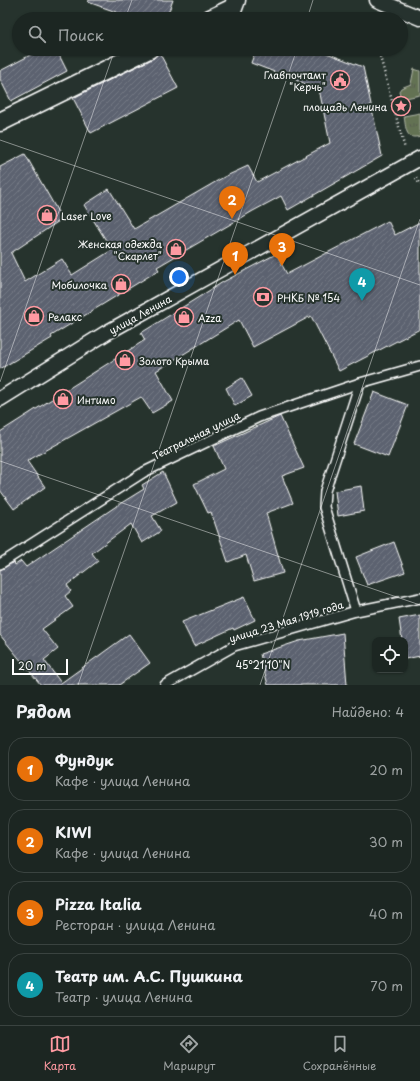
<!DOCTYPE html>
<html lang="ru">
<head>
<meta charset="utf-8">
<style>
	:root { --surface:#1c2622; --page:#252e2a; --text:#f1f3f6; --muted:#a0a5a5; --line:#3a4340; --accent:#ff9aa2 }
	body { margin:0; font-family:"Playpen Sans",sans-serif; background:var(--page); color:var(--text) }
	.controls { position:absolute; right:12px; bottom:12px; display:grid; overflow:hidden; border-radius:8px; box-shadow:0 1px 3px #0004 }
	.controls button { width:36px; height:36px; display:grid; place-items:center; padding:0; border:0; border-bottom:1px solid var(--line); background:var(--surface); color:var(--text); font:20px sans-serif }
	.scale { position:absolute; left:12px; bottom:10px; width:56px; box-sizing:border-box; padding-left:4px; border:2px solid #fff; border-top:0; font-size:11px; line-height:14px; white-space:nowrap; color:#fff; -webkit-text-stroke:3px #26332d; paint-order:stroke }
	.you { position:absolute; left:179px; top:277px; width:14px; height:14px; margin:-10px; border:3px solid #fff; border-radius:50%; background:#1a73e8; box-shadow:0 0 0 6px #1a73e833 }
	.badge { display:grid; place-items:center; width:26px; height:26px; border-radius:50%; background:var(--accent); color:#fff; font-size:13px; font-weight:700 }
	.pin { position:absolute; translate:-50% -33px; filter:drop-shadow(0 1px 2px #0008) }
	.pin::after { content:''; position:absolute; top:21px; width:14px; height:12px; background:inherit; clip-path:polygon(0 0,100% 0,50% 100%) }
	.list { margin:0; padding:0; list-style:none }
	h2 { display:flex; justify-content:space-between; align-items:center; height:52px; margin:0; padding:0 16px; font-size:17px }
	h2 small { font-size:13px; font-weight:400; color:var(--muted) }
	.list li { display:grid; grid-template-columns:26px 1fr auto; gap:12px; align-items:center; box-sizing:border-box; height:64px; margin:0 8px 8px; padding:0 8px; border:1px solid var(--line); border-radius:16px }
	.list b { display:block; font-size:15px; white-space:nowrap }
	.list p { margin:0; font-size:13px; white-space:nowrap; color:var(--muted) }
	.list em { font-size:13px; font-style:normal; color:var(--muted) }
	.icon { flex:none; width:22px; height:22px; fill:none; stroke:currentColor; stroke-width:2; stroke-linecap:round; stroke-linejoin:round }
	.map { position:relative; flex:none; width:420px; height:685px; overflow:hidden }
	.search { position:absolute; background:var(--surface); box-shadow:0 1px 3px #0004; left:12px; right:12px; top:12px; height:44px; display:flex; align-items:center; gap:10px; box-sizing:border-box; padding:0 14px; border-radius:22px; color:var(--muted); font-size:15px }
	.sheet { height:340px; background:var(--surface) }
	nav { display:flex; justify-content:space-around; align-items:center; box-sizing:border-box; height:56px; border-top:1px solid var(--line); background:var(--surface); font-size:11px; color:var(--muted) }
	nav a { display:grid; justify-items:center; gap:2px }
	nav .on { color:var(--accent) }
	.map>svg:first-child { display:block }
	.grass { fill:url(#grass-tufts); stroke:#b2b8a9 }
	.building { fill:url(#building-hatch); stroke:#fff }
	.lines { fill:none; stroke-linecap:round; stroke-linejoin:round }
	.service-casing { stroke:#fff; stroke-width:12 }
	.pedestrian-casing { stroke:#fff; stroke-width:17 }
	.minor-casing { stroke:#fff; stroke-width:21 }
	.path { stroke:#fff; stroke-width:2.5; stroke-dasharray:1 3; stroke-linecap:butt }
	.service { stroke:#26332d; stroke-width:9 }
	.pedestrian { stroke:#26332d; stroke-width:14 }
	.minor { stroke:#26332d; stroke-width:18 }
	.ticks { fill:none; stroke:#fff; stroke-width:1; stroke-opacity:0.45 }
	.labels { text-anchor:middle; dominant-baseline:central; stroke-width:4; stroke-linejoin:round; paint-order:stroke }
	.poi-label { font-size:10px; fill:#fff; stroke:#26332d; text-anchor:start }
	.street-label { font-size:10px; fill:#fff; stroke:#26332d }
	.ticks-label { font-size:10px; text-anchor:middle; fill:#fff; stroke:#26332d; stroke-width:4; stroke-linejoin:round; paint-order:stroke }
</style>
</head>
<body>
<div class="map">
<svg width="420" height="685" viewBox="0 0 420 685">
	<defs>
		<pattern id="grass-tufts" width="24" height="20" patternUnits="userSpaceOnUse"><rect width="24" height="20" fill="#647253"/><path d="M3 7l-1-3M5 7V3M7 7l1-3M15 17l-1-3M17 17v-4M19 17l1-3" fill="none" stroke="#565b4f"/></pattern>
		<pattern id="building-hatch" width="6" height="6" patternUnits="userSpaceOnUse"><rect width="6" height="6" fill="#5c6270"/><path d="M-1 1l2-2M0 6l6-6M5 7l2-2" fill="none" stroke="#747a85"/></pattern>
	</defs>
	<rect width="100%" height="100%" fill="#26332d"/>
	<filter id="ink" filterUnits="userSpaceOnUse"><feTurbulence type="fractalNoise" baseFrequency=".025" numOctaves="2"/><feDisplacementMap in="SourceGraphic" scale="8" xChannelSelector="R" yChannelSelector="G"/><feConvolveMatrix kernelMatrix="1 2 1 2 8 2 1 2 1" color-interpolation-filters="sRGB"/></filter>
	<g filter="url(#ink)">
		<!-- grass -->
		<g class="grass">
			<polygon points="414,69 420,71 420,95 401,99 399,91 401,88 411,84"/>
			<path d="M420,113V136C405,141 406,127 404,116Z"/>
		</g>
		<!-- building -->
		<g class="building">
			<polygon points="89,0 173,0 166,19 136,19 88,2"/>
			<polygon points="42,49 56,49 67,71 11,101 0,79 0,71"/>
			<polygon points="256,49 316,49 363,67 382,156 288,210 281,196 253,211 157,267 159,270 51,336 52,338 0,369 0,167 25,154 62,219 11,253 25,282 62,259 72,275 112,250 84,205 109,189 134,229 224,177 248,166 257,182 330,143 319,89 251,63"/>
			<polygon points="159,52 178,88 91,133 73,98 154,58 157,55"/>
			<polygon points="388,221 395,235 420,222 420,329 339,371 311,316 253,347 239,320 156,371 173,401 152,413 141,397 27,461 45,487 14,509 0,490 0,432 145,340 141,333 223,282 276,254 287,274"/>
			<polygon points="242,378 252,396 235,406 226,388"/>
			<polygon points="374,392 408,405 388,457 354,444"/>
			<polygon points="280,416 304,468 282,476 293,503 266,513 283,573 254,581 246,555 228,562 211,512 208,513 194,484 224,469 214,446"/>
			<polygon points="163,472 177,502 152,516 161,531 142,543 131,524 92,553 98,561 67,585 71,591 65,596 73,607 42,629 58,649 44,660 61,683 129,634 150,663 119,685 41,685 0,635 0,570 14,562 15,565 21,561 26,567 118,505 144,489 142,485"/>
			<polygon points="361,486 364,511 338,516 335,491"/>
			<polygon points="394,542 405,572 367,585 356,557"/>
			<polygon points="244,597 255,620 234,630 233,628 194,646 182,622"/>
			<polygon points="420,615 420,656 405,659 405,640 402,640 399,619"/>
			<polygon points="343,633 347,685 268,685 260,654 299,641"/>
		</g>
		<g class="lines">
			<defs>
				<g id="service">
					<polyline points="0,564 144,472 259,417 360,383 420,366"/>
					<polyline points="356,611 324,507 325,491 360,383"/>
					<polyline points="165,685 234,646 356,611 420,598"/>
				</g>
				<g id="pedestrian">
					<polyline points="377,0 420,18"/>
					<polyline points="0,399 106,333 420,158"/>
				</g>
				<g id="minor">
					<polyline points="210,19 233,8 236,0"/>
					<polyline points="0,122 149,49"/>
				</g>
			</defs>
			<!-- service casing -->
			<use href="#service" class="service-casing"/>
			<!-- pedestrian casing -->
			<use href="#pedestrian" class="pedestrian-casing"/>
			<!-- minor casing -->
			<use href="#minor" class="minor-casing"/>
			<!-- path -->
			<g class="path">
				<polyline points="378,49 405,149"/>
				<polyline points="416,178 420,185"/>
			</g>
			<!-- service -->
			<use href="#service" class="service"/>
			<!-- pedestrian -->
			<use href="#pedestrian" class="pedestrian"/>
			<!-- minor -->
			<use href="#minor" class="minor"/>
		</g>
	</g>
	<!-- ticks -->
	<path class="ticks" d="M125,19L132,0M307,19L313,0M0,140L420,285M0,382L115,49M0,461L420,605M78,685L297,49M260,685L420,219"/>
	<!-- icons -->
	<defs>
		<symbol id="civic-ring" viewBox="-11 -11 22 22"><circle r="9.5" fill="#26332d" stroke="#ff9aa2" stroke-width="1.5"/><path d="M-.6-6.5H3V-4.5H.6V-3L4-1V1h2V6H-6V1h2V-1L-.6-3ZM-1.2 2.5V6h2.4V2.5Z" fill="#ff9aa2"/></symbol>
		<symbol id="sight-ring" viewBox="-11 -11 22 22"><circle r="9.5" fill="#26332d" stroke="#ff9aa2" stroke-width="1.5"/><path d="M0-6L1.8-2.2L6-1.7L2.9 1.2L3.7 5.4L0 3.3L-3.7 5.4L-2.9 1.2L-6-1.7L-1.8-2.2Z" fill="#ff9aa2"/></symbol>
		<symbol id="shop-ring" viewBox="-11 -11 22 22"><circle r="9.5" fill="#26332d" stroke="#ff9aa2" stroke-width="1.5"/><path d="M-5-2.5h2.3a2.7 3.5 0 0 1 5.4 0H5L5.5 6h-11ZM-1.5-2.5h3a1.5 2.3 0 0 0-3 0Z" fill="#ff9aa2"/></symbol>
		<symbol id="bank-ring" viewBox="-11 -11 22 22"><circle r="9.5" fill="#26332d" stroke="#ff9aa2" stroke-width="1.5"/><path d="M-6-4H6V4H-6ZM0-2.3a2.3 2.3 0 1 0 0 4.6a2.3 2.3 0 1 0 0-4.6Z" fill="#ff9aa2"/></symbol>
	</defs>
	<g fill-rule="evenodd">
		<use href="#civic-ring" x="329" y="69" width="22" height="22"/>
		<use href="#sight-ring" x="390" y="95" width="22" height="22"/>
		<use href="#shop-ring" x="36" y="204" width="22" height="22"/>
		<use href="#shop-ring" x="165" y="238" width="22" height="22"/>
		<use href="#shop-ring" x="110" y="273" width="22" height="22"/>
		<use href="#bank-ring" x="252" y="286" width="22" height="22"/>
		<use href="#shop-ring" x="23" y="305" width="22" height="22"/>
		<use href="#shop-ring" x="173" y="306" width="22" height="22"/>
		<use href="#shop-ring" x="114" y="349" width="22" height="22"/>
		<use href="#shop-ring" x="52" y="388" width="22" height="22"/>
	</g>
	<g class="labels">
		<!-- poi labels -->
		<g class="poi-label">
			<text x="326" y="74" text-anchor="end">Главпочтамт<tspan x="326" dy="12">"Керчь"</tspan></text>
			<text x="387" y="106" text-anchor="end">площадь Ленина</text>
			<text x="61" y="215">Laser Love</text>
			<text x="162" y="243" text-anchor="end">Женская одежда<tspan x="162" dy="12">"Скарлет"</tspan></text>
			<text x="107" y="284" text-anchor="end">Мобилочка</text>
			<text x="277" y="297">РНКБ № 154</text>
			<text x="48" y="316">Релакс</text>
			<text x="198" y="317">Azza</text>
			<text x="139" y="360">Золото Крыма</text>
			<text x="77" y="399">Интимо</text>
		</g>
		<!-- street labels -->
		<g class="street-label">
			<text transform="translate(140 314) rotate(-29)">улица Ленина</text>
			<text transform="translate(196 435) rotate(-26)">Театральная улица</text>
			<text transform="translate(286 621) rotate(-17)">улица 23 Мая 1919 года</text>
		</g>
	</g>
	<g class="ticks-label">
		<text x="263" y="669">45°21'10"N</text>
	</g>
</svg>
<div class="controls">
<button><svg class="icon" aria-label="locate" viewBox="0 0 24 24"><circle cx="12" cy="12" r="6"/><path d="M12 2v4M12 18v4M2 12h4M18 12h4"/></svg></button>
</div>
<div class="scale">20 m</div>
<div class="you"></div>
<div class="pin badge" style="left:235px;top:275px;background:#e8710a">1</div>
<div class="pin badge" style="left:232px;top:219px;background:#e8710a">2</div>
<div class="pin badge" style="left:282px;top:266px;background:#e8710a">3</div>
<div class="pin badge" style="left:362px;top:301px;background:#0f9aa8">4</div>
<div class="search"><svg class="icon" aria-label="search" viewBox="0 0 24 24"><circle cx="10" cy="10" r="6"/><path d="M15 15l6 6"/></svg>Поиск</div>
</div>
<section class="sheet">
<h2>Рядом<small>Найдено: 4</small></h2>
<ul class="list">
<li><span class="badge" style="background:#e8710a">1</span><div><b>Фундук</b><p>Кафе · улица Ленина</p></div><em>20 m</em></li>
<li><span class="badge" style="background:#e8710a">2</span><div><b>KIWI</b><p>Кафе · улица Ленина</p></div><em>30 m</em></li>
<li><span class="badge" style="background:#e8710a">3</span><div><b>Pizza Italia</b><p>Ресторан · улица Ленина</p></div><em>40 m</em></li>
<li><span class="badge" style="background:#0f9aa8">4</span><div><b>Театр им. А.С. Пушкина</b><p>Театр · улица Ленина</p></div><em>70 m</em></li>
</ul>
</section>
<nav>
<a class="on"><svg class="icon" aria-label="map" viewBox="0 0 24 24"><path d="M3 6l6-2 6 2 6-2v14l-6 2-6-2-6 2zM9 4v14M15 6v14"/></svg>Карта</a>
<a><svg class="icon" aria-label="directions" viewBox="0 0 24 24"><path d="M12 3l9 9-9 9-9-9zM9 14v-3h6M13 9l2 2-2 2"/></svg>Маршрут</a>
<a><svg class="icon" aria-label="saved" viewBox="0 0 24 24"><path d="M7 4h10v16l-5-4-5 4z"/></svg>Сохранённые</a>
</nav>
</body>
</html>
